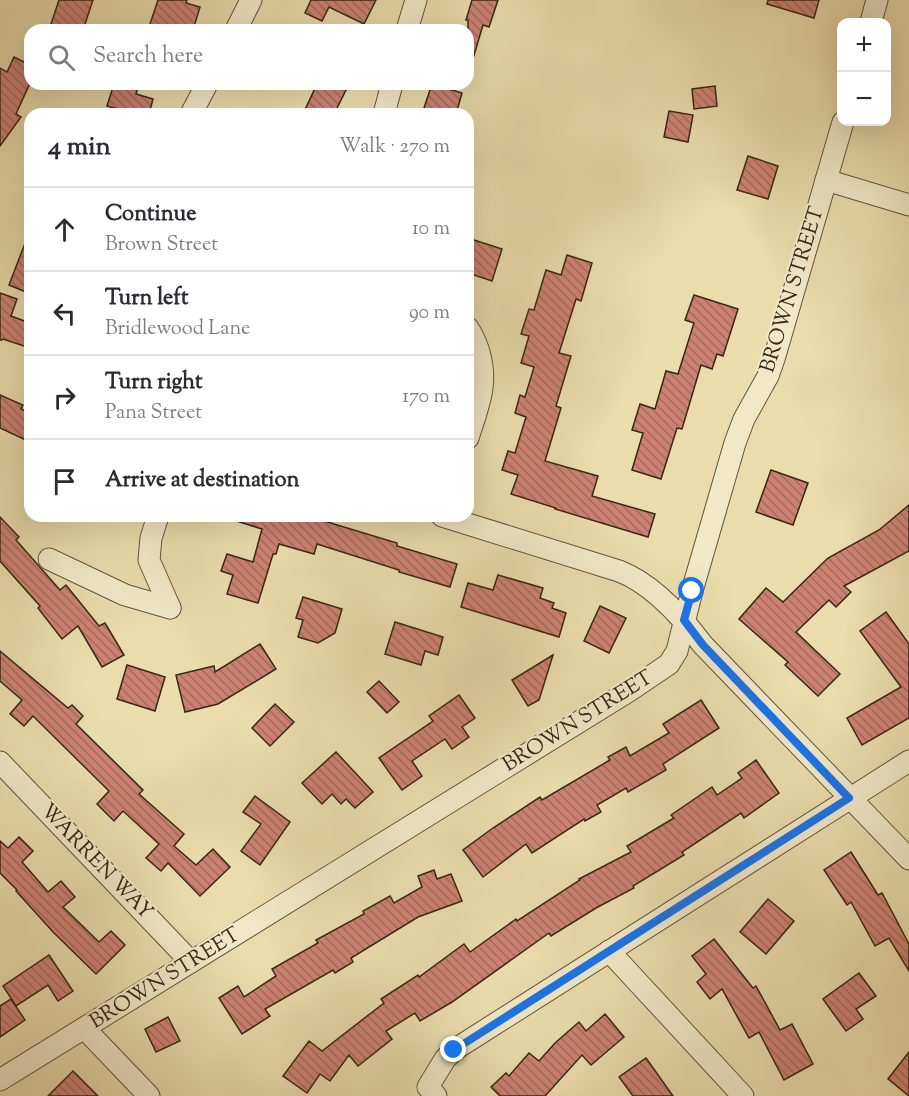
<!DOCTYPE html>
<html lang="en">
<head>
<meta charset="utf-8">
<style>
	:root { --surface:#fff; --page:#f2f2f3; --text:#2b2b33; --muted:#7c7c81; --line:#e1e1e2 }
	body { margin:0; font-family:"Sorts Mill Goudy",serif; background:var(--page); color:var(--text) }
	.controls { position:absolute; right:18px; top:18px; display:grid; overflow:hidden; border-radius:12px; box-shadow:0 6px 24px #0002 }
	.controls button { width:54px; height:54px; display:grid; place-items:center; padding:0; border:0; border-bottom:2px solid var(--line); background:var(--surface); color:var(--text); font:30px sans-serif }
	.stop { position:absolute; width:18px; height:18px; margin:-14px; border:4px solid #1a73e8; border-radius:50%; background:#fff }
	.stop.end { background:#1a73e8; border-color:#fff; box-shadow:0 2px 6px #0008 }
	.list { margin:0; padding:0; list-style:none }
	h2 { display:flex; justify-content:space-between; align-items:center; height:78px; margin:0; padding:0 24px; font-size:26px }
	h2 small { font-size:20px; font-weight:400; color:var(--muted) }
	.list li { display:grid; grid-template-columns:39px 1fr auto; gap:18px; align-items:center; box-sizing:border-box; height:84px; padding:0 24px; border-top:2px solid var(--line) }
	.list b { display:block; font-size:22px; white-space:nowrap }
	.list p { margin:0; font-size:20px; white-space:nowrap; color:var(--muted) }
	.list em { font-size:20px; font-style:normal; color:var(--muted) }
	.icon { flex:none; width:33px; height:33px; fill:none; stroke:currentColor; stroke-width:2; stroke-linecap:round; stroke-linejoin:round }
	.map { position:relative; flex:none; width:909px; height:1096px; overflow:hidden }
	.search { position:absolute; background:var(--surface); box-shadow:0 6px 24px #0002; left:24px; top:24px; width:450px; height:66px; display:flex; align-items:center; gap:15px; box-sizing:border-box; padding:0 21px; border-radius:18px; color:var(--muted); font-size:22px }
	.panel { position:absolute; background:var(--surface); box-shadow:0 6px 24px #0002; left:24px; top:108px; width:450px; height:414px; border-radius:18px }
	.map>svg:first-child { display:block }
	.building { fill:url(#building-back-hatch); stroke:#372617; stroke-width:1.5 }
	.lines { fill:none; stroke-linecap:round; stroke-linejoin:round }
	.minor-casing { stroke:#64543c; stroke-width:23 }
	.minor { stroke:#f1e8c8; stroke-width:21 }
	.route { stroke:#1a73e8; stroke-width:8 }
	.labels { text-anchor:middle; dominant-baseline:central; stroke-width:4.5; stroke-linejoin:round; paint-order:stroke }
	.street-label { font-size:21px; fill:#372617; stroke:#f1e8c8 }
</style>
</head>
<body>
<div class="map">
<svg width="909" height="1096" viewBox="0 0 909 1096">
	<defs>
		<pattern id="building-back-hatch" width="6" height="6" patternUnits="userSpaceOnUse" patternTransform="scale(1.5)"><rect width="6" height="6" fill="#cc8273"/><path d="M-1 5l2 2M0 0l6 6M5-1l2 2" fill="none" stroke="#a66a5d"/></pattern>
	</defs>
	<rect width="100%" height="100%" fill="#eadcab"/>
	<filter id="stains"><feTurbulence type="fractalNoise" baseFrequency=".00333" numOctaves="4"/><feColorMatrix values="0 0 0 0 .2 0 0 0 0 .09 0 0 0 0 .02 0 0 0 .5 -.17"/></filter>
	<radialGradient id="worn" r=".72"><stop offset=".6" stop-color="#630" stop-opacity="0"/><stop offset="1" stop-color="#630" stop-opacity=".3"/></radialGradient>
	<!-- building -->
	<g class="building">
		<polygon points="59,0 93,0 83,30 49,30"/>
		<polygon points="158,0 187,0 186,3 200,7 193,30 148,30"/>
		<polygon points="311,0 376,0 364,24 329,7 322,21 305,13"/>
		<polygon points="472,0 498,0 489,27 483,25 472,62 468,62 468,20 466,20"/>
		<polygon points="768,0 819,0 814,18 767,4"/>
		<polygon points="14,57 30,65 30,83 16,114 21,117 0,146 0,68 7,72"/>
		<polygon points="114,84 139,84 136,94 153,99 149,114 135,114 107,106"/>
		<polygon points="317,84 349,84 334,114 303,114"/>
		<polygon points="432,84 462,93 456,114 422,114"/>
		<polygon points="715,86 717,106 694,109 692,89"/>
		<polygon points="669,111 693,115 688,142 664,137"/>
		<polygon points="748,156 778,166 768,199 737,190"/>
		<polygon points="29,233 30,233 30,281 26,292 9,285"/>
		<polygon points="471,239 502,249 492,281 468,273 468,249"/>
		<polygon points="567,255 592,263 581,301 576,299 559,353 571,356 556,406 561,408 545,461 598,476 592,496 655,514 648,537 555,509 556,508 511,494 518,475 502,470 508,451 515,453 526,417 515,413 520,395 525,397 534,367 521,363 529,336 521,334 529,309 534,310 546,270 561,275"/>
		<polygon points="0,293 17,299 11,316 30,323 30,348 3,339 2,340 0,340"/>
		<polygon points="694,295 738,309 723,356 717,354 712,369 701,365 682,429 677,428 661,479 632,470 643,433 632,430 640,404 655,409 666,371 678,374 694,323 685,320"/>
		<polygon points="0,395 23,405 21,409 30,413 30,442 0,428"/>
		<polygon points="771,470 808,483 793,525 756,512"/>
		<polygon points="909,505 909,551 844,586 851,592 836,607 829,600 796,632 840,674 818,696 785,665 788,662 739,619 766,588 783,602 828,558 879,530"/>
		<polygon points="233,516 325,516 324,521 397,543 397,546 457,564 450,587 399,572 399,570 317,544 314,554 279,544 276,554 273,554 258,603 227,594 233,575 221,571 227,554 253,562 262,529 233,520"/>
		<polygon points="0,517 19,537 16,540 60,590 66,585 99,626 105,623 124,655 102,667 78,626 62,639 38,608 40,606 0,561"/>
		<polygon points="498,575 543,588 540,598 554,603 552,608 566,613 559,637 461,607 468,583 493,590"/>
		<polygon points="303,597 342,609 335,633 318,643 298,637 303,620 296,618"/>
		<polygon points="600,606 626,618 609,653 584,641"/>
		<polygon points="886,612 909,644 909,718 862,745 847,718 901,687 860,631"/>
		<polygon points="395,622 443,637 438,655 425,651 421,665 385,654"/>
		<polygon points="260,644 276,669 218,704 185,712 176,675 214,666 215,672"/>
		<polygon points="0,651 68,708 72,705 83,716 76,724 143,790 139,794 184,834 174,846 196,865 213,849 230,867 200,896 168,863 161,871 146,858 159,844 123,811 114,821 97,804 109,791 33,716 24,726 10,714 22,700 0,681"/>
		<polygon points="553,655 539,700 528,706 512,680"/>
		<polygon points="127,665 165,677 155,711 117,699"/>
		<polygon points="379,681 399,702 387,713 367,692"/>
		<polygon points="459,695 475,718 462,727 469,737 452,749 445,739 412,761 422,776 402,790 379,758 433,721 429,716"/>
		<polygon points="701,700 719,728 663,764 666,770 628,792 626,788 597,805 601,812 585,821 584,819 532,853 526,844 483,877 463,850 493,828 540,797 542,800 610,760 608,757 626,747 630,756 669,733 663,724"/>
		<polygon points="275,704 294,722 270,746 252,728"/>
		<polygon points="336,752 373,792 355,808 346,799 341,804 332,794 322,804 302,783"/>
		<polygon points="756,760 779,793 744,818 741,813 682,852 684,855 633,886 634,888 596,908 551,936 549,933 452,1002 420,1021 415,1013 386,1031 392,1039 358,1066 349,1055 330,1081 320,1074 307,1093 283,1076 309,1041 322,1051 384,1003 381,999 418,975 419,977 464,944 470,952 516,919 517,921 580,880 579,879 631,852 627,846 674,818 671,815 712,787 717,795 742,778 738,773"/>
		<polygon points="255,796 290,822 260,865 241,851 261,824 243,812"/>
		<polygon points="19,837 33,851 22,862 48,892 61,881 75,897 63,907 99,942 111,931 125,945 96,974 54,933 16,891 17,890 0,873 0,841 8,848"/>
		<polygon points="851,852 878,895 882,893 909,944 909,971 889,938 875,946 851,902 847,905 824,870"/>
		<polygon points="434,870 437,879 451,874 462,901 418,917 351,958 353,962 335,973 333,970 265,1009 270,1016 242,1034 219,998 238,986 244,997 276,976 272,969 318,943 316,940 364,914 363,911 390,896 394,903 422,887 418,876"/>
		<polygon points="768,899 794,921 766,954 740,932"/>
		<polygon points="714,939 753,988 756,986 780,1030 792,1024 813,1064 784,1080 759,1032 749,1038 722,989 710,999 697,982 706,974 692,956"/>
		<polygon points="49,955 73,991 58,1001 48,985 16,1006 3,986"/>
		<polygon points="859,973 876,996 856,1009 863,1019 846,1031 823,999"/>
		<polygon points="11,999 25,1020 0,1037 0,1006"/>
		<polygon points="605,1014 624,1037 591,1065 582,1055 545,1096 500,1096 491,1087 506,1073 509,1076 529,1053 539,1061 555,1043 579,1022 586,1031"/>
		<polygon points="168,1017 180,1041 156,1052 145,1029"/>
		<polygon points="909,1052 909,1096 888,1079"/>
		<polygon points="646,1058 673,1096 633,1096 619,1077"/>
		<polygon points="73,1071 98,1096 48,1096"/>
	</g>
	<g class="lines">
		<defs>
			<g id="minor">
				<polyline points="871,22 877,0"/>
				<polyline points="236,30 251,0"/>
				<polyline points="407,30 416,0"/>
				<polyline points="191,114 207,84"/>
				<polyline points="384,114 392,84"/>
				<polyline points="826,180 909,205"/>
				<path d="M468,328C479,345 485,368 482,388C480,404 473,422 468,438"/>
				<polyline points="158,516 151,538 149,560 170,608"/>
				<path d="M442,516L619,571C653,584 682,617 703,645L909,859"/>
				<polyline points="49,559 125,595 170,608"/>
				<polyline points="0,762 191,962"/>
				<polyline points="609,951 743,1096"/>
				<polyline points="85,1029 149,1096"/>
				<polyline points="0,1080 629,691 669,664 677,651 692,591 735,443 744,419 768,376 774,359 843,122"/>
				<polyline points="436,1096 428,1087 445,1059 454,1050 909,761"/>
			</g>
		</defs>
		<!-- minor casing -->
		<use href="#minor" class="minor-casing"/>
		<!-- minor -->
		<use href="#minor" class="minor"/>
	</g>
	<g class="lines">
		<!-- route -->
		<polyline class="route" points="454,1050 849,798 703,645 684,620 692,591"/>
	</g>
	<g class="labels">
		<!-- street labels -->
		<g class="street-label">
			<text transform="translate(793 290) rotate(-73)">BROWN STREET</text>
			<text transform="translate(578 722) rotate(-32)">BROWN STREET</text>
			<text transform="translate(96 862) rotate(46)">WARREN WAY</text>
			<text transform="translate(165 979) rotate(-32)">BROWN STREET</text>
		</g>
	</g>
	<rect width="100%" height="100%" filter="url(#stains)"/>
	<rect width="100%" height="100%" fill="url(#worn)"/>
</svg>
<div class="controls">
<button>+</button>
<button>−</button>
</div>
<div class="stop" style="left:692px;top:591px"></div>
<div class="stop end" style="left:454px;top:1050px"></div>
<div class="search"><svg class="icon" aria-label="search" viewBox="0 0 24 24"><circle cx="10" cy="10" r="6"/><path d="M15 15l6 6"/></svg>Search here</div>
<section class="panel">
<h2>4 min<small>Walk · 270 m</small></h2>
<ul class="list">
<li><svg class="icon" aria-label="ahead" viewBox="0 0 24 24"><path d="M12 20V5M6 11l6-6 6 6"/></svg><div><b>Continue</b><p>Brown Street</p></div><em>10 m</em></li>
<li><svg class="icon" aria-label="left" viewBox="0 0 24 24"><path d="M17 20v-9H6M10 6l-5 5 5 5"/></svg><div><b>Turn left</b><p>Bridlewood Lane</p></div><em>90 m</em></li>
<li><svg class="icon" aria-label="right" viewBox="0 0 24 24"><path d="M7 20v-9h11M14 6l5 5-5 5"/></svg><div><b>Turn right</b><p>Pana Street</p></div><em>170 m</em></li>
<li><svg class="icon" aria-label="arrive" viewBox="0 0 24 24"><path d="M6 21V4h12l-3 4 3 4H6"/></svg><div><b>Arrive at destination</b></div></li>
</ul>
</section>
</div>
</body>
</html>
